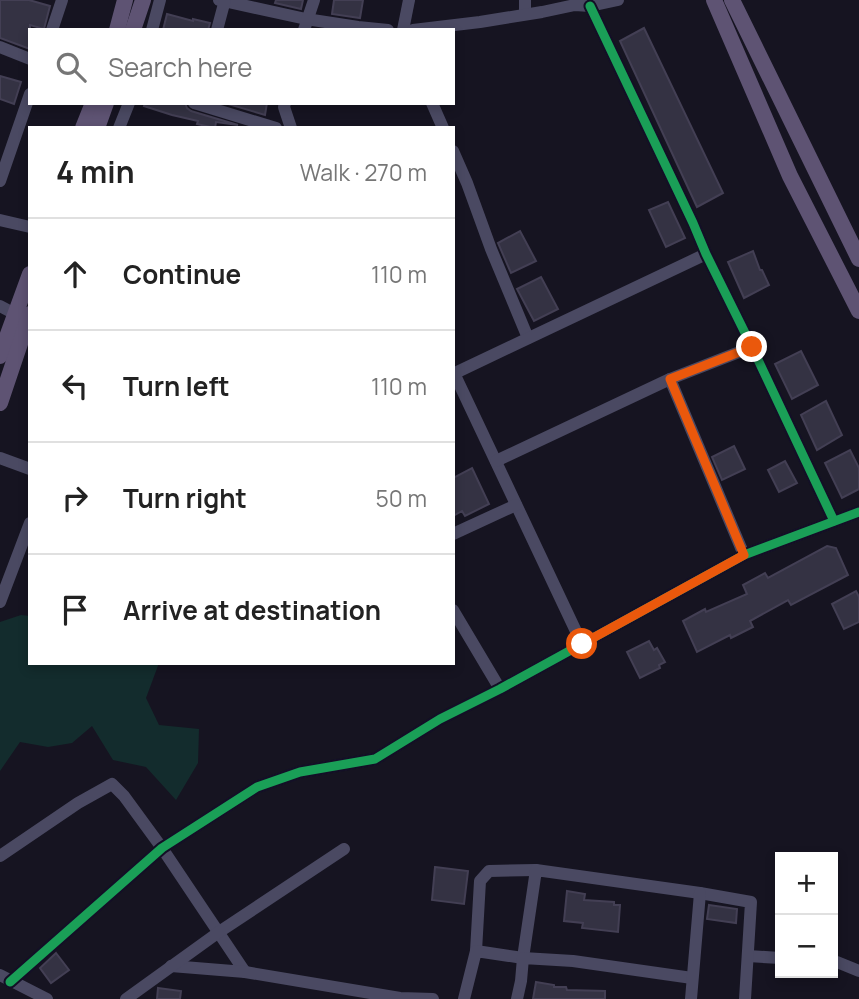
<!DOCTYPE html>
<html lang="en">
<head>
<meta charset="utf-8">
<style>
	:root { --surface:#fff; --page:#f6f6f6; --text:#222; --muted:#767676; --line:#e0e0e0 }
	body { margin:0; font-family:Manrope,sans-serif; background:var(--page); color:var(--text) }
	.controls { position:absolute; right:21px; bottom:21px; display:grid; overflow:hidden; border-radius:0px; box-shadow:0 4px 10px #0003 }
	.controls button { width:63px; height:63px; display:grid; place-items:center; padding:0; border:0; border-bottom:2px solid var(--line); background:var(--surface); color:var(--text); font:35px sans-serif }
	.stop { position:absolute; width:21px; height:21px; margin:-16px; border:5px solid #ea580c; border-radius:50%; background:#fff }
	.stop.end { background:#ea580c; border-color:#fff; box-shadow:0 2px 7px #0008 }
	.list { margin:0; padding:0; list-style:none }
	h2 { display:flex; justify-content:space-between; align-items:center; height:91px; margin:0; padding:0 28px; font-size:30px }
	h2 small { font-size:23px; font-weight:400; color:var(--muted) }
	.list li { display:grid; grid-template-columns:46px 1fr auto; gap:21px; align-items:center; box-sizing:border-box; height:112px; padding:0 28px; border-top:2px solid var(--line) }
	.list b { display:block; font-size:26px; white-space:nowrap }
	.list em { font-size:23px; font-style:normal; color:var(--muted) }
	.icon { flex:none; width:38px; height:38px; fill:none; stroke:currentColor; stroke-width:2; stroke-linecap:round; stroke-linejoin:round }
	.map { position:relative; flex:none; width:859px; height:999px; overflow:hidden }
	.search { position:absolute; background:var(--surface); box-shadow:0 4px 10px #0003; left:28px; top:28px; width:427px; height:77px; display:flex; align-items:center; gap:18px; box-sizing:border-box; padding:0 24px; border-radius:0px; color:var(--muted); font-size:26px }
	.panel { position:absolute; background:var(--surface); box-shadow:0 4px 10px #0003; left:28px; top:126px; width:427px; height:539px; border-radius:0px }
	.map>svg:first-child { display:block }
	.green { fill:#132c2d }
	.building { fill:#343243; stroke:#433f54; stroke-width:2 }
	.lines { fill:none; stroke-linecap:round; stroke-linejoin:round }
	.minor { stroke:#4a4962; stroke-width:12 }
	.major { stroke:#5e5373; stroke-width:16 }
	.cycleway-casing { stroke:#130f26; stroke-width:13 }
	.cycleway { stroke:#1a9f57; stroke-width:9 }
	.route { stroke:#ea580c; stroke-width:9 }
</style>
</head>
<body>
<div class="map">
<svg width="859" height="999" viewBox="0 0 859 999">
	<rect width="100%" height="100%" fill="#161421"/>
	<!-- green -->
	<polygon class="green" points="21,615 30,616 30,663 159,663 146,698 159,725 199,729 198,763 176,800 146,767 113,760 92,726 72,743 48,747 20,742 0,771 0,622"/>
	<!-- building -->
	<g class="building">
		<polygon points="0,0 29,0 50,6 44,29 30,25 30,49 0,38"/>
		<polygon points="276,0 303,0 301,9 275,3"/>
		<polygon points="334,0 363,0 360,18 332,14"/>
		<polygon points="167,14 193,21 193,19 210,23 208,30 163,30"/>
		<polygon points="644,28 723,193 697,207 620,41"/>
		<polygon points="0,76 21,82 14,104 0,99"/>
		<polygon points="145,103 185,103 187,108 191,111 238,125 216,122 215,128 197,124 198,121 172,115 144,106"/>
		<polygon points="225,103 267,103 265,115"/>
		<polygon points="668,202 685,238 666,247 649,210"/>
		<polygon points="520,231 536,261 511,273 498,243"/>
		<polygon points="753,251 760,270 762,270 769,285 744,298 728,262"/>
		<polygon points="541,277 558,309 534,321 517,289"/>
		<polygon points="801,351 818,385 792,399 775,364"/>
		<polygon points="826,401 842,435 817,450 801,415"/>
		<polygon points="734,446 745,469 722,480 712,457"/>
		<polygon points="850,450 859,468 859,489 842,498 825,463"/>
		<polygon points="785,461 797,483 779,492 768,470"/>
		<polygon points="472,468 489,504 465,516 462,511 453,516 453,478"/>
		<polygon points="827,546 836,548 848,575 791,605 788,600 750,621 753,627 731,638 730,635 697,652 683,621 705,609 706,612 747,594 743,585 765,573 768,578"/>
		<polygon points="856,591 859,597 859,622 844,629 832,604"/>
		<polygon points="649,641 654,650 657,648 665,662 659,665 660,668 640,678 627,652"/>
		<polygon points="435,867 468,871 464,904 432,900"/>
		<polygon points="567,891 585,894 584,900 614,902 614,905 620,905 618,932 582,928 583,923 564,921"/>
		<polygon points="709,905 737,909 736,923 707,919"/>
		<polygon points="56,953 69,970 51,983 40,968"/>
		<polygon points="536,982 554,985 554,987 566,987 567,990 605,991 605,999 533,999"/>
		<polygon points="158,988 181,991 180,999 157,999"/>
	</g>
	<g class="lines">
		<!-- minor -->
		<g class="minor">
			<polyline points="219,0 306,19 358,27 388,30"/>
			<polyline points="590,6 693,223 706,254 752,347 834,521"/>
			<polyline points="525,14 525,0"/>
			<polyline points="52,30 62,0"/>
			<polyline points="152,30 160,0"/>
			<polyline points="217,30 225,0"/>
			<polyline points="304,30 314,0"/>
			<polyline points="403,30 409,0"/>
			<polyline points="413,30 480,22 542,12 575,5 590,6 618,0"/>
			<polyline points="0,47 30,59"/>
			<polyline points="194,103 276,128"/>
			<polyline points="285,103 284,107 291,128"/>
			<polyline points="432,103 443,128"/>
			<polyline points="119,128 129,103"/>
			<polyline points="453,151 467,183 491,249 528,338"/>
			<polyline points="0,181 30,94"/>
			<polyline points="0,220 30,227"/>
			<polyline points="0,306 15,314"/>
			<polyline points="454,373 582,644"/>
			<polyline points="453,374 706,254"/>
			<polyline points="0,458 30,469"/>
			<polyline points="496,461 670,379"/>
			<polyline points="453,534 516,505"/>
			<polyline points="744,555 670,379 752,347"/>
			<polyline points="0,602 30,523"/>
			<polyline points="453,610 500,689"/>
			<polyline points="0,856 78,803 112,784 124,796 162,848 245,972"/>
			<polyline points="476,951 480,881 489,871 536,870"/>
			<polyline points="748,956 780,958"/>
			<polyline points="833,961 837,962 859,971"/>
			<polyline points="171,966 245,972 400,998 433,999"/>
			<polyline points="0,975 47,999"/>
			<polyline points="10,982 162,848 257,787 300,772 375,759 440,719 500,689 744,555 859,512"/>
			<polyline points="126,999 219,932 344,849"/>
			<polyline points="464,999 476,951 523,958 536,870 700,893 751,902 745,999"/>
			<polyline points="517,999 521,981 523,958 573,961 692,978"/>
			<polyline points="691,999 700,893"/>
		</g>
		<!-- major -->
		<g class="major">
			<polyline points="714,0 790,176 859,311"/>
			<polyline points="732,0 859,259"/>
			<polyline points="117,30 125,0"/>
			<polyline points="133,30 143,0"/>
			<polyline points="83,128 93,103"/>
			<polyline points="97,128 106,103"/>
			<polyline points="0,356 30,274"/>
			<polyline points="0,403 30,314"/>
		</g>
		<defs>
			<g id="cycleway">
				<polyline points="590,6 693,223 706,254 752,347 834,521"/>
				<polyline points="10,982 162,848 257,787 300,772 375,759 440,719 500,689 744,555 859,512"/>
			</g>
		</defs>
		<!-- cycleway casing -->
		<use href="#cycleway" class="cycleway-casing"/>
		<!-- cycleway -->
		<use href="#cycleway" class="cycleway"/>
	</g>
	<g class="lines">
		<!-- route -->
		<polyline class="route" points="582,644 744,555 670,379 752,347"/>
	</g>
</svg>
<div class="controls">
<button>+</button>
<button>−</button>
</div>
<div class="stop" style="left:582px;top:644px"></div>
<div class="stop end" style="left:752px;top:347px"></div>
<div class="search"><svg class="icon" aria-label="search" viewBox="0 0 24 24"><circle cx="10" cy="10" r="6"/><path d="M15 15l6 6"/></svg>Search here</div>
<section class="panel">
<h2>4 min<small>Walk · 270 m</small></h2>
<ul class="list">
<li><svg class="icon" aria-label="ahead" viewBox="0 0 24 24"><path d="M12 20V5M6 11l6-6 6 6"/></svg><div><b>Continue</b></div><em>110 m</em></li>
<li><svg class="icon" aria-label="left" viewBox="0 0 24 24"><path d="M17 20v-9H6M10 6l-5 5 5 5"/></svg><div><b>Turn left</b></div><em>110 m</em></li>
<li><svg class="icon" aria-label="right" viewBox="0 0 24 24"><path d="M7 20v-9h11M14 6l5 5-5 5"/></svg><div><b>Turn right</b></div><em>50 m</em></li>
<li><svg class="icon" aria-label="arrive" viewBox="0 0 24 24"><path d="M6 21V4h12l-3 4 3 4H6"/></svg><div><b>Arrive at destination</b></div></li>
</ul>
</section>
</div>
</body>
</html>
